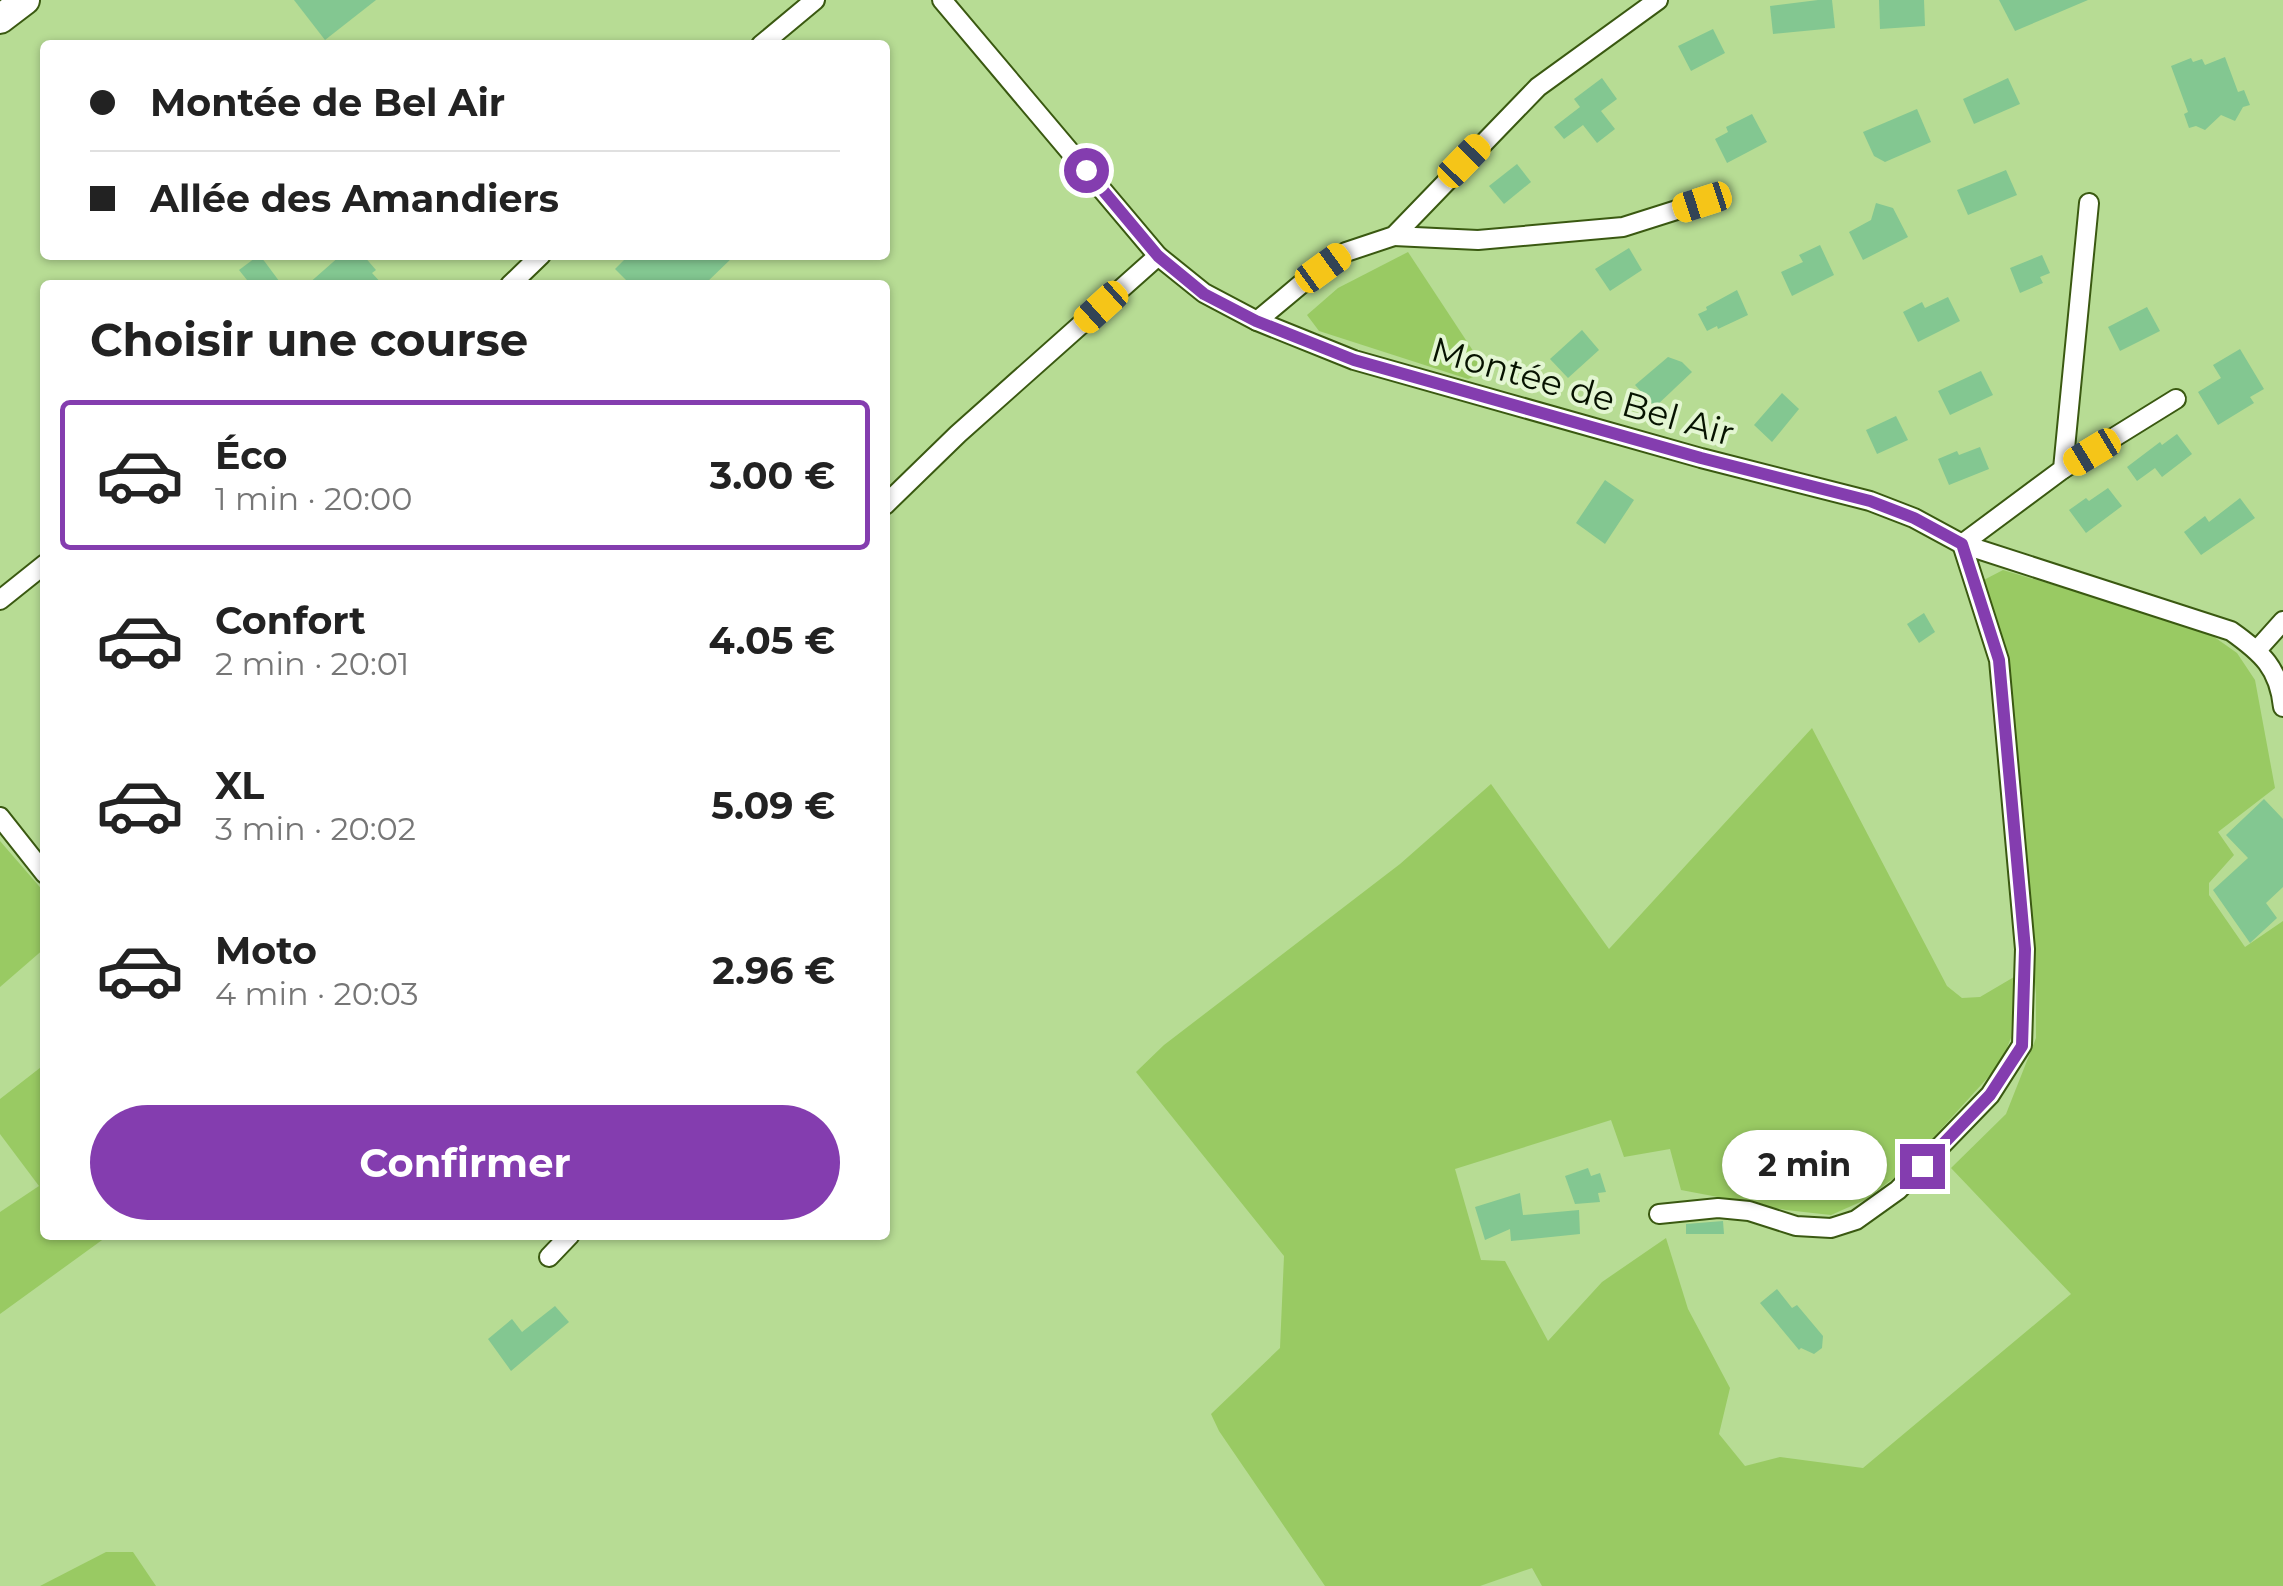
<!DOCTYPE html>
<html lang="fr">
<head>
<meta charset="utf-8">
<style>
  :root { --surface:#fff; --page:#f6f6f6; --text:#222; --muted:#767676; --line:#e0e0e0; --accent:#843daf }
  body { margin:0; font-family:Montserrat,sans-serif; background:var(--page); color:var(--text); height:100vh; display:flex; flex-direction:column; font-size:38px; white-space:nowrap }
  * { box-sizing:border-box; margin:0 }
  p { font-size:32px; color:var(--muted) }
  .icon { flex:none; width:55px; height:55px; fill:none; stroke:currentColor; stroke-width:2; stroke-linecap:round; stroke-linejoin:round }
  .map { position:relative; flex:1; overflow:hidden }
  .sheet { position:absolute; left:40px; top:280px; width:850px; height:960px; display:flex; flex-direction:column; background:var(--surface); border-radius:10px; box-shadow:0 2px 8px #0004 }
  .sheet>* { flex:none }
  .hud { position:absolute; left:40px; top:40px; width:850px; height:220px; border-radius:10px; box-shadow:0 2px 8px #0004; display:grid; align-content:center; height:220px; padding:0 50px; background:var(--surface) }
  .end { position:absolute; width:45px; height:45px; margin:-22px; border:12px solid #843daf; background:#fff; box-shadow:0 0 0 5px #fff }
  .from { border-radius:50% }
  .bubble { position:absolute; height:70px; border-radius:35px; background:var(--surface); box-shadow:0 2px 8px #0004; font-size:32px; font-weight:700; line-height:70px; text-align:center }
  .car { position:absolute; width:30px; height:60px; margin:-30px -15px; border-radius:12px; box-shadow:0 0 8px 2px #0007; background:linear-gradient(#f5c518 24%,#345 0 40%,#f5c518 0 76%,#345 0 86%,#f5c518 0) }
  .hud b { display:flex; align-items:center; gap:35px; height:95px; font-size:38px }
  .hud b+b { border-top:2px solid var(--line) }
  .hud i { width:25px; height:25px; background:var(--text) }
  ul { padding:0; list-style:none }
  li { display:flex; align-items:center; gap:30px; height:150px; margin:0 20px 15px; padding:0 30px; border:5px solid transparent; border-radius:10px }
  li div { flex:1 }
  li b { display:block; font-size:38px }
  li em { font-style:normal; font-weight:700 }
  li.selected { border-color:var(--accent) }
  li>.icon { width:90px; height:90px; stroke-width:1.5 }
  h2 { padding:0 50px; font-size:45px; line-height:120px }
  .primary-button { display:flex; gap:20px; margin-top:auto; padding:20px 50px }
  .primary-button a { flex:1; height:115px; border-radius:60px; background:var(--accent); color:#fff; font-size:40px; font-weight:700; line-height:115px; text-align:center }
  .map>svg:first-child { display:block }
  .green { fill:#99ca63 }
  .building { fill:#83c791 }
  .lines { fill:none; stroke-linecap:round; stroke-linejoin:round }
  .minor-casing { stroke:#3a5911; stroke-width:22 }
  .primary-casing { stroke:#3a5911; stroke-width:32 }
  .minor { stroke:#fff; stroke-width:18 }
  .primary { stroke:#fff; stroke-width:28 }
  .route { stroke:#843daf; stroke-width:12 }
  .labels { text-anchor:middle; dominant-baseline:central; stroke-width:8; stroke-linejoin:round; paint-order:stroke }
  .street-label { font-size:35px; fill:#061200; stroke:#e3f6d2 }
</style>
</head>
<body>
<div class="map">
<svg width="2283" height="1586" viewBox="0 0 2283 1586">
  <rect width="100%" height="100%" fill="#b7dc94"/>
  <g class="green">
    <polygon points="1408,252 1487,372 1468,379 1319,331 1307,315 1338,288"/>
    <polygon points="2003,570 2203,629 2237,653 2255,680 2275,788 2218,832 2234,855 2209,883 2209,895 2245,947 2283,921 2283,1586 1542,1586 1532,1568 1480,1586 1325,1586 1219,1431 1211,1414 1280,1348 1284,1256 1136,1072 1164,1045 1400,864 1491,784 1609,949 1812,728 1947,986 1962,998 1980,997 2014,977 2011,1038 2001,1063 1903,1171 1865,1200 1831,1215 1786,1210 1681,1190 1670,1149 1624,1157 1611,1120 1455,1169 1481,1260 1505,1261 1548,1341 1602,1282 1666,1238 1688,1309 1730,1388 1719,1434 1745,1466 1780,1457 1863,1468 2071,1294 1951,1168 2006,1114 2036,1038 2036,994 2006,653 1978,583"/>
    <polygon points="0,841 45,893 45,948 0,987"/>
    <polygon points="45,1064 45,1235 109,1235 0,1314 0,1212 39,1186 0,1134 0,1099"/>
    <polygon points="106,1552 133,1552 156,1586 40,1586"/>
  </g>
  <g class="building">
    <polygon points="294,0 376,0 325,40"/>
    <polygon points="1818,0 1832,0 1835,28 1773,34 1770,6"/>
    <polygon points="1879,0 1924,0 1925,26 1880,29"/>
    <polygon points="1999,0 2088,0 2015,31"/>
    <polygon points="1713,29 1725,53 1691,71 1678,46"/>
    <polygon points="2225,57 2238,92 2244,90 2250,105 2243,107 2235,121 2221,115 2205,130 2196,126 2189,128 2184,114 2188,112 2171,66 2191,58 2193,62 2202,59 2205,65"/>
    <polygon points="1602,78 1617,99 1601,111 1615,129 1597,143 1583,125 1564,139 1554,127 1580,107 1574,99"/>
    <polygon points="2008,78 2020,104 1974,124 1963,99"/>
    <polygon points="1917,109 1931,142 1885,162 1874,156 1863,132"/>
    <polygon points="1752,114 1767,142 1727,163 1715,139 1728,132 1726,127"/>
    <polygon points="1517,164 1531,182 1504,204 1489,186"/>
    <polygon points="2006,170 2017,195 1968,215 1957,190"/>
    <polygon points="1876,203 1893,208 1908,237 1863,260 1849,232 1871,220"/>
    <polygon points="1820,245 1834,275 1792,296 1781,272 1803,262 1799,255"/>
    <polygon points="1629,248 1642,270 1610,291 1595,269"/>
    <polygon points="259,255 265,262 282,285 251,285 239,270"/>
    <polygon points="341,255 363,255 376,270 372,273 383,285 307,285"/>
    <polygon points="629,255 735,255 704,285 631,285 615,269"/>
    <polygon points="2042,255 2050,273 2040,277 2043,283 2020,293 2010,268"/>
    <polygon points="1737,290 1748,315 1718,329 1717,326 1707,331 1698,314 1707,310 1706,307"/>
    <polygon points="1948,297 1960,321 1918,342 1903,312 1922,302 1925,308"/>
    <polygon points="2147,307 2160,331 2120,351 2108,327"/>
    <polygon points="1582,330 1599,350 1568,378 1550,359"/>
    <polygon points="2240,349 2264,389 2250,397 2254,403 2218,425 2198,392 2221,378 2213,365"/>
    <polygon points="1668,357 1682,362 1692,372 1655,407 1635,385"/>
    <polygon points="1981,371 1993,395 1950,415 1938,391"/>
    <polygon points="1782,393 1799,409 1772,442 1754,425"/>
    <polygon points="1896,416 1908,440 1877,454 1866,430"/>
    <polygon points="2177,434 2192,454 2162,477 2155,468 2137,481 2127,467 2160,442 2162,445"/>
    <polygon points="1980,447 1989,469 1949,485 1938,459 1957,451 1959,455"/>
    <polygon points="1605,480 1634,500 1605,544 1576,523"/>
    <polygon points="2108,488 2122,506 2086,533 2069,510 2086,498 2089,501"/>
    <polygon points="2240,498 2255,518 2201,555 2184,532 2205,516 2209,522"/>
    <polygon points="1924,613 1935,632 1919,643 1907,624"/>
    <polygon points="2264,799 2283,819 2283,887 2266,903 2277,918 2250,943 2213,890 2248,858 2226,835"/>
    <polygon points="1588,1168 1591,1176 1600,1173 1606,1192 1598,1193 1600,1202 1575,1204 1565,1176"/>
    <polygon points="1520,1193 1523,1215 1579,1210 1580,1234 1511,1241 1510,1229 1485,1240 1475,1207"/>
    <polygon points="1723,1221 1724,1234 1686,1234 1686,1224"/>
    <polygon points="1777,1289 1792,1308 1797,1305 1823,1336 1822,1348 1814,1354 1801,1348 1799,1350 1760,1303"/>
    <polygon points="555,1306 569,1322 511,1371 488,1339 512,1319 522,1332"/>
  </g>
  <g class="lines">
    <g class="minor-casing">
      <g id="minor">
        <path d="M942,0l216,256 46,37 53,28 97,39 347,98 169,43 44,17 48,26 269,87c31,22 48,37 52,76"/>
        <polyline points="761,45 815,0"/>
        <polyline points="1394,236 1478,240 1623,227 1702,202"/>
        <polyline points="510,285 541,255"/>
        <polyline points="1257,321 1300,285 1346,252 1394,236 1538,87 1658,0"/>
        <polyline points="2063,469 2176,399"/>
        <polyline points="885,505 958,434 1158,256"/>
        <polyline points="0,600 45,564"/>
        <polyline points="2257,650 2283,621"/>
        <polyline points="0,817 45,874"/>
        <polyline points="1659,1214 1718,1208 1749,1211 1796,1226 1831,1228 1856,1220 1898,1190 1990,1095 2022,1045 2025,949 1999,660 1962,544 2063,469 2089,203"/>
        <polyline points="549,1257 570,1235"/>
      </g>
    </g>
    <g class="primary-casing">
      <polyline id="primary" points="0,19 25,0"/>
    </g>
    <use href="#minor" class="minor"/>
    <use href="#primary" class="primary"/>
  </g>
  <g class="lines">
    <polyline class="route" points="1086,170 1158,256 1204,294 1256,321 1354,360 1701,458 1870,501 1914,518 1962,544 1999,660 2025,949 2022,1046 1990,1095 1922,1166"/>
  </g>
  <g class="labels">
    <g class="street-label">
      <text transform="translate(1583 391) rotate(16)">Montée de Bel Air</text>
    </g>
  </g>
</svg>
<i class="end from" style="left:1086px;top:170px"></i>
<i class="end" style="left:1922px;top:1166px"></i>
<div class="bubble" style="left:1722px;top:1130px;width:165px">2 min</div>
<i class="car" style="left:1464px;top:161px;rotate:44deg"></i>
<i class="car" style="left:1702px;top:202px;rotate:252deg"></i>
<i class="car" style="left:1323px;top:268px;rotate:54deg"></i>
<i class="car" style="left:1101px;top:307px;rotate:228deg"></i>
<i class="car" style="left:2092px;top:452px;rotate:239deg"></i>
<div class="hud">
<b><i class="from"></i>Montée de Bel Air</b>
<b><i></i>Allée des Amandiers</b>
</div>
<section class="sheet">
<h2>Choisir une course</h2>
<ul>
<li class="selected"><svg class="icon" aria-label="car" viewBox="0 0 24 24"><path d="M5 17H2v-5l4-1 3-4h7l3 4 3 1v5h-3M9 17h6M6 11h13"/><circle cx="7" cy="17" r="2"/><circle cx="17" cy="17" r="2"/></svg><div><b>Éco</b><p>1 min · 20:00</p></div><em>3.00 €</em></li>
<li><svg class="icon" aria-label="car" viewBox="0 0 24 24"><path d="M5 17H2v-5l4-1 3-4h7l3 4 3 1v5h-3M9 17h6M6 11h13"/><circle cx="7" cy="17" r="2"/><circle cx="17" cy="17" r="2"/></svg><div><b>Confort</b><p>2 min · 20:01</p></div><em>4.05 €</em></li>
<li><svg class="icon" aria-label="car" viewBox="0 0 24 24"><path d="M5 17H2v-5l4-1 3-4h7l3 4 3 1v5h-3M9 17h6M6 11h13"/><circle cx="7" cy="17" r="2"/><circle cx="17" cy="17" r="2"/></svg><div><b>XL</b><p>3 min · 20:02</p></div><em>5.09 €</em></li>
<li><svg class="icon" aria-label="car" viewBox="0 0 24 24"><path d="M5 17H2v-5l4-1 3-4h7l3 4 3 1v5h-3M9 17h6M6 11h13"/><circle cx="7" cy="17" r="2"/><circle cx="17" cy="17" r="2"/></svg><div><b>Moto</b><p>4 min · 20:03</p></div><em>2.96 €</em></li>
</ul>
<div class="primary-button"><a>Confirmer</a></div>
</section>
</div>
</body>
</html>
